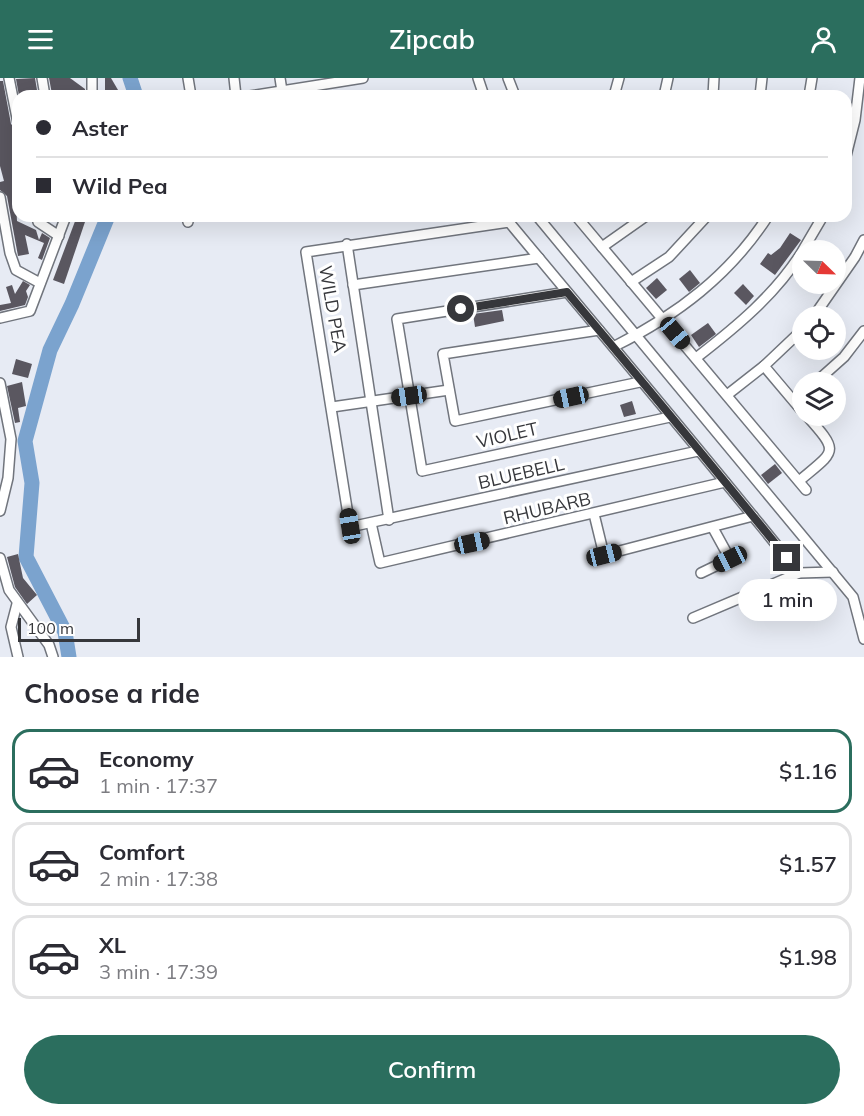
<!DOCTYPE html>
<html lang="en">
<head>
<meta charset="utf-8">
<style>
  :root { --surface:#fff; --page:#f2f2f3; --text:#2b2b33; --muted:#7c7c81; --line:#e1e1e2; --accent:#2b6e5e }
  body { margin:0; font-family:Mulish,sans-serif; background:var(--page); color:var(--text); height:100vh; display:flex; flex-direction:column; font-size:22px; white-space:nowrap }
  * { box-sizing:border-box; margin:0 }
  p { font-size:20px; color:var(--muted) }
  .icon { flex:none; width:33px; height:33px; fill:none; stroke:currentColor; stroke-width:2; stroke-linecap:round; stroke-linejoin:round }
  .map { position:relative; height:579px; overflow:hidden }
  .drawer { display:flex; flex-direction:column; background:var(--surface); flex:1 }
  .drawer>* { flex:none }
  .banner { position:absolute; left:12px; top:12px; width:840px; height:132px; border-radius:18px; box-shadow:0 6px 24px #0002; display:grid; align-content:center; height:132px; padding:0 24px; background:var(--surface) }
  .needle { width:39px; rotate:113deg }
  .fabs { position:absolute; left:792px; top:162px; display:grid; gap:12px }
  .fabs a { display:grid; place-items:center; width:54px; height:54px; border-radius:50%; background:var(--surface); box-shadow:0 6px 24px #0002; font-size:30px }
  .scale { position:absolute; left:18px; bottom:15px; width:122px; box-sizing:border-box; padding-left:6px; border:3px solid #36373b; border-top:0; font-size:16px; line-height:21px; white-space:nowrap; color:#36373b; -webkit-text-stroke:4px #fff; paint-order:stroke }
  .end { position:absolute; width:27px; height:27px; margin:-14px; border:8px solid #36373b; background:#fff; box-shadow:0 0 0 3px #fff }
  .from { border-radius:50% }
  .bubble { position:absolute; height:42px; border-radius:21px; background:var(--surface); box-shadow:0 6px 24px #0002; font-size:20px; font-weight:600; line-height:42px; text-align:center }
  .car { position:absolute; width:18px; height:36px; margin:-18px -9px; border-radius:8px; box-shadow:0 0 4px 2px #0007; background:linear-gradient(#222 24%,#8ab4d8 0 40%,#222 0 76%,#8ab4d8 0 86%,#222 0) }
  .banner b { display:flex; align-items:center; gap:21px; height:57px; font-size:22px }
  .banner b+b { border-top:2px solid var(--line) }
  .banner i { width:15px; height:15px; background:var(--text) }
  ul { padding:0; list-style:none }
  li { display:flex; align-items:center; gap:18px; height:84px; margin:0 12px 9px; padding:0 12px; border:3px solid var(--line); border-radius:18px }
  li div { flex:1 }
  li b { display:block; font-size:22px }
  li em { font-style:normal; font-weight:600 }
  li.active { border-color:var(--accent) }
  li>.icon { width:54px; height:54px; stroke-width:1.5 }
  h2 { padding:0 24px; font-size:27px; line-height:72px }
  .cta { display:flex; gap:12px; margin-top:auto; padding:12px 24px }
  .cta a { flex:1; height:69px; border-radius:36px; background:var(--accent); color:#fff; font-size:24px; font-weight:600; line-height:69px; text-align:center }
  header { display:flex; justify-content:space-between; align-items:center; height:78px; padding:0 24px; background:var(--accent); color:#fff; font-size:27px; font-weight:600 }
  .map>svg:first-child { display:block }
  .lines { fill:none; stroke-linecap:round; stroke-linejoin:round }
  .river { stroke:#7ba3ce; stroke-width:15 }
  .building { fill:#5a5760 }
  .street-casing { stroke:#71757d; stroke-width:12 }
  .street { stroke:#fff; stroke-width:9 }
  .route { stroke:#36373b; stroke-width:8 }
  .labels { text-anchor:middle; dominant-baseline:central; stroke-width:6; stroke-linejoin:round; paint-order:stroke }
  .street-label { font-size:18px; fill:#36373b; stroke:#fff }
</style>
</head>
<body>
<header><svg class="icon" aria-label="menu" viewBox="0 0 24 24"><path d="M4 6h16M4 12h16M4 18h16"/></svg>Zipcab<svg class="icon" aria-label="person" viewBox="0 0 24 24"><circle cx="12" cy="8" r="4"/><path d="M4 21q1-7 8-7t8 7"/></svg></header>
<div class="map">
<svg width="864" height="579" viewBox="0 0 864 579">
  <rect width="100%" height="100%" fill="#e7ebf4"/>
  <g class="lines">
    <g class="river">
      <polyline points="130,0 136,18"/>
      <polyline points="69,579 65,554 26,479 32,405 25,363 50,272 72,226 108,138"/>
    </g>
  </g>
  <g class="building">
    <polygon points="35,0 38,18 19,18 16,1"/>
    <polygon points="49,0 70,0 85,11 85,18 52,16"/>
    <polygon points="105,0 111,0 118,12 116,18 105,18"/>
    <polygon points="0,3 3,3 11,46 17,52 18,59 18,104 15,105 17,143 36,152 39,162 42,155 50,160 42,182 38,180 44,165 25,157 29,176 18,178 7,118 0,112 0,104 4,103 0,88"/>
    <polygon points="77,138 87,138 64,206 53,202"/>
    <polygon points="790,155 801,162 775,197 760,186 768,175 771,177 780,170"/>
    <polygon points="690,192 700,205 689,214 679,201"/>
    <polygon points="657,200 667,212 656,221 646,210"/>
    <polygon points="23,203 30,207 26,213 28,219 25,227 0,233 0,227 11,225 6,209 12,207 15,216"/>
    <polygon points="743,206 754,218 746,227 734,215"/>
    <polygon points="502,232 504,243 475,249 473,236"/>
    <polygon points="708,245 716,256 699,269 691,257"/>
    <polygon points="16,281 32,286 28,300 12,296"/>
    <polygon points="22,304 26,328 18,330 20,344 15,345 7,308"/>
    <polygon points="632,323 636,336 624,339 620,327"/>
    <polygon points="775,386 782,395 768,406 761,397"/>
    <polygon points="18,476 23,500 37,517 27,526 15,509 7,479"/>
  </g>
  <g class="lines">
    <g class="street-casing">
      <g id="street">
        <polyline points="9,0 18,45"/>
        <polyline points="42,0 45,18"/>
        <polyline points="188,0 191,18"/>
        <polyline points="234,0 236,18"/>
        <polyline points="280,0 282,13"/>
        <polyline points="478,0 484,18"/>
        <polyline points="508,0 515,18"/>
        <polyline points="92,18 92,0"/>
        <polyline points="250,18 363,0"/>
        <polyline points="614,18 619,0"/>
        <polyline points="664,18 668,0"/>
        <polyline points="713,18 714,0"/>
        <polyline points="760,18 762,0"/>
        <polyline points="809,18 812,0"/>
        <polyline points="846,78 855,42 860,0"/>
        <polyline points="0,119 10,175 16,192 40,205"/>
        <polyline points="37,138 38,144 59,158"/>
        <polyline points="187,138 188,144"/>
        <polyline points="537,138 853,519 864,561"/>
        <polyline points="576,138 806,412"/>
        <polyline points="347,166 389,442"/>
        <polyline points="602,169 646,138"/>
        <polyline points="803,172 823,138"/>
        <polyline points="631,204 669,179 707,138"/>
        <polyline points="353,207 539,180"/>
        <polyline points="567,214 397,241 422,393 670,339"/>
        <polyline points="814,238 855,179 864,162"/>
        <polyline points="0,240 30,233 66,138"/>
        <polyline points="599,252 443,276 455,343 640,304"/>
        <path d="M615,268c62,-31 115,-71 153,-130"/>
        <path d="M696,280c40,-31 79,-63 106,-106"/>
        <polyline points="764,288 802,333"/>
        <polyline points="816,304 844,279 864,253"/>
        <polyline points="0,305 11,361 8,400 0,433"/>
        <polyline points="727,317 764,288 802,252"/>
        <polyline points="332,329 449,312"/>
        <path d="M698,373l-348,76 -44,-275 203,-30c97,117 195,232 290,351"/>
        <path d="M799,403c37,-31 41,-28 8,-65"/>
        <polyline points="594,436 604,477 753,438"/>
        <polyline points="371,445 380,485 725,404"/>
        <polyline points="0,480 9,512 49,567 53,579"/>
        <polyline points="701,495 730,481 713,450"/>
        <polyline points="17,526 11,549 18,579"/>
        <polyline points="693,540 799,495 833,494"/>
      </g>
    </g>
    <use href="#street" class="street"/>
  </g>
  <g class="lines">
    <path class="route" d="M461,231l106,-17c74,88 148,177 220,266"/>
  </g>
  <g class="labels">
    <g class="street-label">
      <text transform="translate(333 231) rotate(80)">WILD PEA</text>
      <text transform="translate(507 357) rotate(-13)">VIOLET</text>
      <text transform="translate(521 395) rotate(-13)">BLUEBELL</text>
      <text transform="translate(547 430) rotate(-13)">RHUBARB</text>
    </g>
  </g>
</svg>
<div class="fabs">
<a><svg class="needle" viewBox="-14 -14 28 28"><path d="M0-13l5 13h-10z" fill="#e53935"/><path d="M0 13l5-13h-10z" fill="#7c7c81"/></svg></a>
<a><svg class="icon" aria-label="locate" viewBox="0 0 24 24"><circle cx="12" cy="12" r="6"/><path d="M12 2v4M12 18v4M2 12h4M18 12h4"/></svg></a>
<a><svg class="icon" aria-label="layers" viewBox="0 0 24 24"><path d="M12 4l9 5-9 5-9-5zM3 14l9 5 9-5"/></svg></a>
</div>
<div class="scale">100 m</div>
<i class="end from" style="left:461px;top:231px"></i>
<i class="end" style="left:787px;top:480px"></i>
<div class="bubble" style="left:738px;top:501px;width:99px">1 min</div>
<i class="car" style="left:675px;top:255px;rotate:140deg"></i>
<i class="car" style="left:409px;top:318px;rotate:262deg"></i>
<i class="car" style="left:571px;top:319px;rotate:258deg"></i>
<i class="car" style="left:350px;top:448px;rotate:351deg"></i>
<i class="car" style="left:472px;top:465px;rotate:78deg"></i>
<i class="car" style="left:604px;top:477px;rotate:76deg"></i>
<i class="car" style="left:730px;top:481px;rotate:244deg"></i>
<div class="banner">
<b><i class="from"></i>Aster</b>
<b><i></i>Wild Pea</b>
</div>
</div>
<section class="drawer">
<h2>Choose a ride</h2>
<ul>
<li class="active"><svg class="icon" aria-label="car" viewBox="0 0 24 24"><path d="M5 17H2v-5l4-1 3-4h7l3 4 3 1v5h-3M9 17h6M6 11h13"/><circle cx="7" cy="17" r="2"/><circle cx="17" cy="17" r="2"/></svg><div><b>Economy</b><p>1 min · 17:37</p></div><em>$1.16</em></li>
<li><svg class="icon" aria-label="car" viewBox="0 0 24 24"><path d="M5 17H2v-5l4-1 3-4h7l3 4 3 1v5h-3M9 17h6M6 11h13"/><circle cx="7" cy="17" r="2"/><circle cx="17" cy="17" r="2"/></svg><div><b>Comfort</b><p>2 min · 17:38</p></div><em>$1.57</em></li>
<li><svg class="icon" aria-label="car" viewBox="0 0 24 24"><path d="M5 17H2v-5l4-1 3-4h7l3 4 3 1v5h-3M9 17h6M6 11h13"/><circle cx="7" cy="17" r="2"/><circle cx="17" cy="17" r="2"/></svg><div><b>XL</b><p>3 min · 17:39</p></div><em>$1.98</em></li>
</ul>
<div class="cta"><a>Confirm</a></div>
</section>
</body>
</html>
